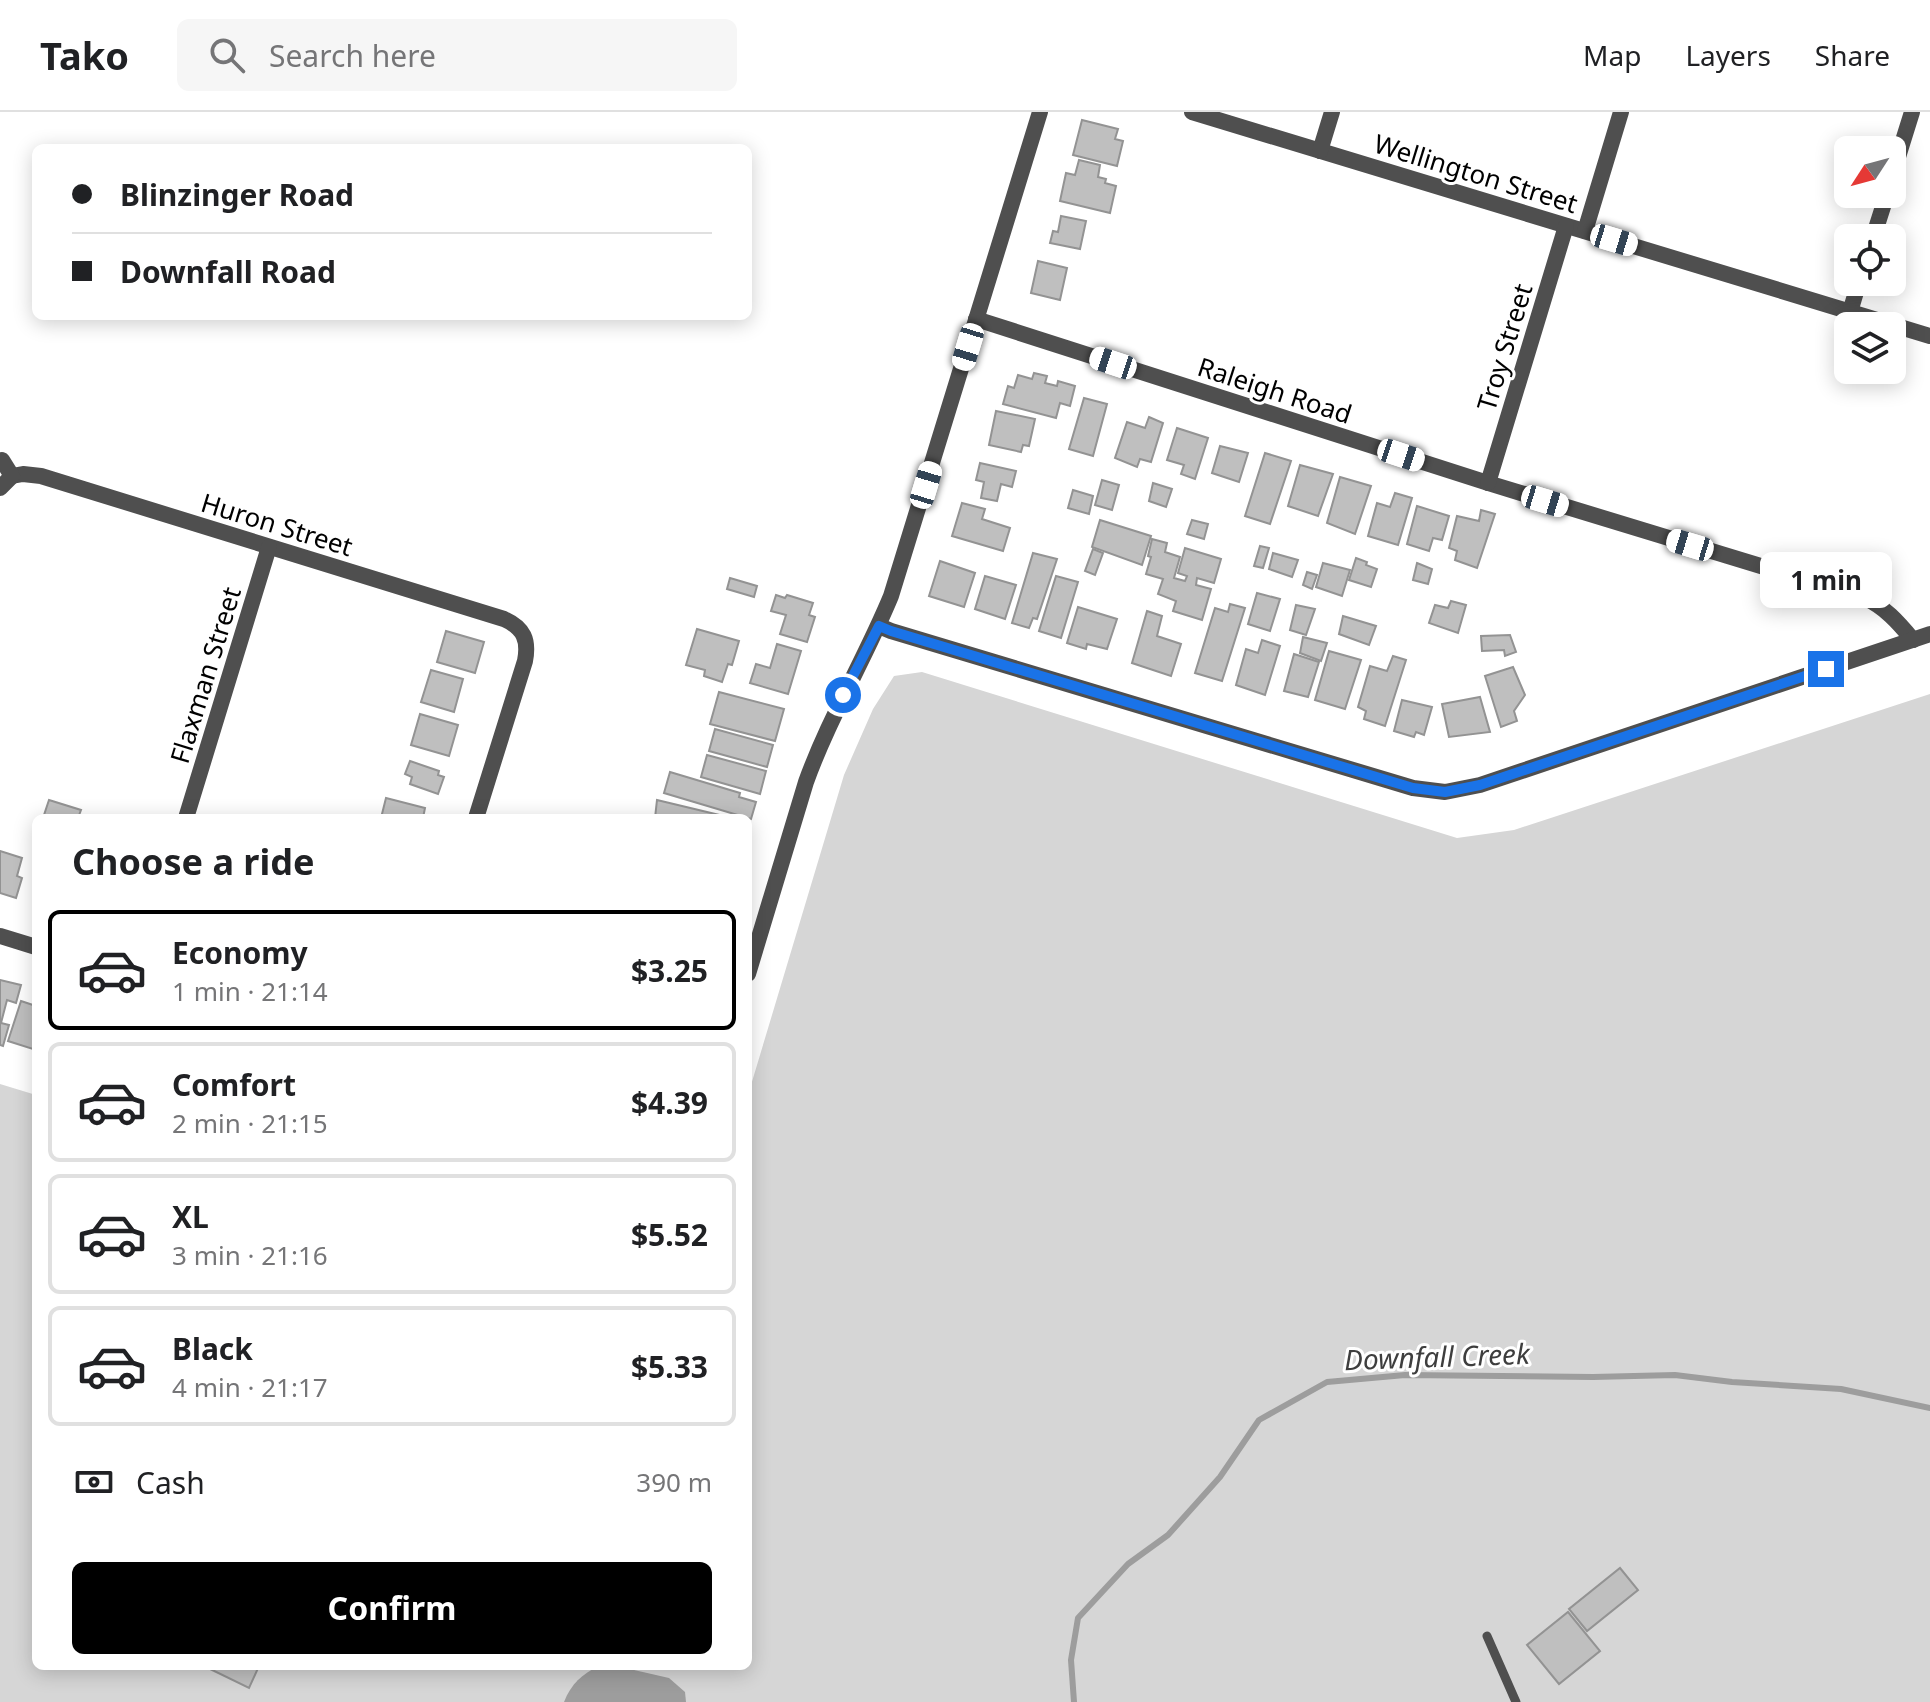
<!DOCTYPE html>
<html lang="en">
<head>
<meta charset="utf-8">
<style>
  :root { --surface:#fff; --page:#f6f6f6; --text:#202124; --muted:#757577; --line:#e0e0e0; --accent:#000 }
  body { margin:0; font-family:"Noto Sans",sans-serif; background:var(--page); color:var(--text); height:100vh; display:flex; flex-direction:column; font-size:30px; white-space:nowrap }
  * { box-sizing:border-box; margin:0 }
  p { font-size:26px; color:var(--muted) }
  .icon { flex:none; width:44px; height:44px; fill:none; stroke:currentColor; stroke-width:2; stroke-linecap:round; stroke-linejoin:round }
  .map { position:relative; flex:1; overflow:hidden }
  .side { position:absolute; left:32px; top:702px; width:720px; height:856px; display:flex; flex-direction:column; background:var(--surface); border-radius:12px; box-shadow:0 4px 20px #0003 }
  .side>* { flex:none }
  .top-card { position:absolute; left:32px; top:32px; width:720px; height:176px; border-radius:12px; box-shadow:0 4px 20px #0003; display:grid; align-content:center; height:176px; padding:0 40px; background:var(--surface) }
  .needle { width:52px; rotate:234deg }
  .controls { position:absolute; left:1834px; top:24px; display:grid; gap:16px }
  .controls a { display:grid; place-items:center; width:72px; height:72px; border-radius:12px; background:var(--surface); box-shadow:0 4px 20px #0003; font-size:40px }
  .end { position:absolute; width:36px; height:36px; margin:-18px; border:10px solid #1a73e8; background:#fff; box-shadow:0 0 0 4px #fff }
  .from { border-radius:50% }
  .bubble { position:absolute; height:56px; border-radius:12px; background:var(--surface); box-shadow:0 4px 20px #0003; font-size:26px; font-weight:700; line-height:56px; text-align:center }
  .car { position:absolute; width:24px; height:48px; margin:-24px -12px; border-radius:10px; box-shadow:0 0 6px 2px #0007; background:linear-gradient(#fff 24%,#345 0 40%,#fff 0 76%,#345 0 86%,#fff 0) }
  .top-card b { display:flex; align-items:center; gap:28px; height:76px; font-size:30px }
  .top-card b+b { border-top:2px solid var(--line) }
  .top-card i { width:20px; height:20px; background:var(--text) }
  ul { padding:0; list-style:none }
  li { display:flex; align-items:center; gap:24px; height:120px; margin:0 16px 12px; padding:0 24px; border:4px solid var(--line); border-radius:12px }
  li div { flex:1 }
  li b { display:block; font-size:30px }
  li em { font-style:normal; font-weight:700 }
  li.selected { border-color:var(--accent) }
  li>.icon { width:72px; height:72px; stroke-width:1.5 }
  h2 { padding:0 40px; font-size:36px; line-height:96px }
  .pay { display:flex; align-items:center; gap:20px; height:88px; padding:0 40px; font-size:30px }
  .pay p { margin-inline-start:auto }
  .cta { display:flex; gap:16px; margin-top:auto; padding:16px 40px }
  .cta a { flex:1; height:92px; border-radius:12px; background:var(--accent); color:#fff; font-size:32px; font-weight:700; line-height:92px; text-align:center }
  header { display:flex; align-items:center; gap:48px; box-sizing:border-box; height:112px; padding:0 40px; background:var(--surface); border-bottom:2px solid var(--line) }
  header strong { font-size:38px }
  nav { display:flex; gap:44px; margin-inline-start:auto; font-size:28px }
  .search { width:560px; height:72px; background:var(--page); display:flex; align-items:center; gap:20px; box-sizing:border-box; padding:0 28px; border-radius:12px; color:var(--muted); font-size:30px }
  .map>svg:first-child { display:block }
  .green { fill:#d6d6d6 }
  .water { fill:#9d9d9d }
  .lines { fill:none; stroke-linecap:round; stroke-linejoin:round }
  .stream { stroke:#9d9d9d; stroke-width:6 }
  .building { fill:#bfbfbf; stroke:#939393; stroke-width:2 }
  .service { stroke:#4f4f4f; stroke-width:9 }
  .minor { stroke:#4f4f4f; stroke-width:16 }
  .tertiary { stroke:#4f4f4f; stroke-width:16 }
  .route { stroke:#1a73e8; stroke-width:10 }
  .labels { text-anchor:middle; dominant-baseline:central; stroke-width:6; stroke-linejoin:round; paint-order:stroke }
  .street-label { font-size:26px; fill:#000; stroke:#fff }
  .water-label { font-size:28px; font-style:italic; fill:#3e3e3e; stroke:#fff }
</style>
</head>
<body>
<header>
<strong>Tako</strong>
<div class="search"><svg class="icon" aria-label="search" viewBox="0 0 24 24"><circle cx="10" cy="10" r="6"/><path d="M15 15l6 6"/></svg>Search here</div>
<nav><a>Map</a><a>Layers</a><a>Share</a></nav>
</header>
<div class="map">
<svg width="1930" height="1590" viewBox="0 0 1930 1590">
  <rect width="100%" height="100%" fill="#fff"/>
  <polygon class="green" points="922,560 1457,726 1514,718 1930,582 1930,1590 0,1590 0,972 36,983 36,1554 748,1554 748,983 844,663 873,597 894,564"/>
  <path class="water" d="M599,1554l22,1 48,11 16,14 1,10h-122c7,-18 18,-28 35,-36z"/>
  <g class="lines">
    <polyline class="stream" points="1074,1590 1071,1548 1078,1506 1128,1452 1168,1423 1220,1365 1259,1308 1327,1270 1405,1263 1593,1265 1675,1263 1732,1270 1841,1277 1930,1296"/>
  </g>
  <g class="building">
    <polygon points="1082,8 1118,17 1115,27 1123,29 1117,54 1073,43"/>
    <polygon points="1079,48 1100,53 1098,65 1106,67 1105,71 1116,74 1110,101 1060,89 1066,61 1075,63"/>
    <polygon points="1061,104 1086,109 1080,137 1050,131 1053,119 1058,120"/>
    <polygon points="1038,149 1067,156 1060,188 1031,181"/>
    <polygon points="1034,261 1047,264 1045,271 1057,274 1058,269 1075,274 1070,294 1060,291 1056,306 1003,292 1008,274 1014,276 1018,263 1032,267"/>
    <polygon points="1084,286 1107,292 1093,344 1069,337"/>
    <polygon points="996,299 1035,307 1029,334 1023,333 1021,340 989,333"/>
    <polygon points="1149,305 1163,311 1151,350 1140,347 1137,355 1115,346 1127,310 1145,316"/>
    <polygon points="1177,316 1208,326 1195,367 1181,362 1184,353 1167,348"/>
    <polygon points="1220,334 1248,341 1239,370 1212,361"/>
    <polygon points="1265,341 1291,349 1270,412 1245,404"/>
    <polygon points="980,351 1016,359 1012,375 1001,372 997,389 981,386 984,370 976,368"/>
    <polygon points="1300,353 1333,362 1318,404 1288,394"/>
    <polygon points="1340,365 1371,374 1355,422 1327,411"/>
    <polygon points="1102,368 1119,373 1112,398 1095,393"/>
    <polygon points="1153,371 1172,377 1166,395 1149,389"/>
    <polygon points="1073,378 1093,384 1089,402 1068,396"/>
    <polygon points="1395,381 1412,386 1398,433 1368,424 1377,391 1390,395"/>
    <polygon points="962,391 985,397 982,407 1010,416 1003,439 952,424"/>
    <polygon points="1417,394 1449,404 1442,428 1433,426 1429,439 1407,432"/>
    <polygon points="1481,398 1495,402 1477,456 1455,448 1457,439 1449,436 1457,404 1479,409"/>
    <polygon points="1100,408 1151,424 1142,453 1092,435"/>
    <polygon points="1192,408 1208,412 1204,427 1187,422"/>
    <polygon points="1152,427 1167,431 1165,440 1180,445 1174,466 1185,469 1187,464 1178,461 1185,436 1221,447 1214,471 1197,466 1196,473 1211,477 1202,508 1173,499 1176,489 1158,482 1163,467 1146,462 1151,445 1148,444"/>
    <polygon points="1260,434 1269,436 1263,456 1254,454"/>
    <polygon points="1093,437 1103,441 1095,463 1085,459"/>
    <polygon points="1033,441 1057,447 1037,507 1033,506 1029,516 1012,511"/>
    <polygon points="1273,441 1298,448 1292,465 1269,457"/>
    <polygon points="1356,446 1367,450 1366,453 1377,457 1371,475 1349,468"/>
    <polygon points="940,449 975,461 964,495 929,484"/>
    <polygon points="1323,451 1350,458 1342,484 1316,475"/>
    <polygon points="1417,451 1432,457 1428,472 1413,468"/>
    <polygon points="1307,460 1317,463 1312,477 1303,473"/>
    <polygon points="985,464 1016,473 1005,507 975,497"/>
    <polygon points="1056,464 1078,470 1061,526 1039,519"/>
    <polygon points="730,466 757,474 754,485 727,477"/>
    <polygon points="1257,481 1280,487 1270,519 1248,512"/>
    <polygon points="776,483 785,486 787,483 813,491 809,503 815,505 807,530 780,522 786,503 771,499"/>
    <polygon points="1451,489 1466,493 1458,521 1429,511 1435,493 1448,496"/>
    <polygon points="1230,492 1245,496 1222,569 1195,561 1215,496 1228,500"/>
    <polygon points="1296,493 1315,497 1306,523 1290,518"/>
    <polygon points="1078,495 1117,507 1107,537 1087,532 1086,537 1067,531"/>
    <polygon points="1147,499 1162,504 1157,524 1181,532 1171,564 1132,551"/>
    <polygon points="1343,504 1376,514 1369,533 1339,522"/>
    <polygon points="697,517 739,529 732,553 728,552 722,570 704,564 705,558 686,553"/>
    <polygon points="446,519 484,530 475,561 437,550"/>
    <polygon points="1510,523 1516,540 1505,544 1504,538 1482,539 1481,524"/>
    <polygon points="1303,525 1327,531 1321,549 1300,541"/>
    <polygon points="1262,528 1280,534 1265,583 1236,573 1246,537 1258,541"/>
    <polygon points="777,532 801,539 788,582 750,571 756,552 770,556"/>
    <polygon points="1329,539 1361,548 1345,597 1315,588"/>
    <polygon points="1294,542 1319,550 1308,585 1284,579"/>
    <polygon points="1393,544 1406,548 1385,614 1364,607 1366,599 1358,595 1370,554 1387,559"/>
    <polygon points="1513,555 1525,583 1514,599 1517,609 1501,615 1485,564"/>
    <polygon points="431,558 463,567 454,600 421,590"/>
    <polygon points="719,580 784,597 775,629 710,612"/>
    <polygon points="1480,585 1490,620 1449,625 1442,592"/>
    <polygon points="1402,588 1432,595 1424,623 1416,620 1414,625 1394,619"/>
    <polygon points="420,602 458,613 449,644 411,633"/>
    <polygon points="715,617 773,633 767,655 709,639"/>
    <polygon points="707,643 766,659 760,682 701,665"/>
    <polygon points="410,649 439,659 438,663 444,665 438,682 410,672 412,665 405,662"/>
    <polygon points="670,660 740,681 739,685 756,690 751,707 664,681"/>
    <polygon points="386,686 425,696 423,706 381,706"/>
    <polygon points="49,688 81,698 78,706 43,706"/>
    <polygon points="657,688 732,706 655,706"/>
    <polygon points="0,739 22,746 17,764 22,766 16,786 0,781"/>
    <polygon points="0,868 21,873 16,891 7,888 1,911 9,913 3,934 0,933"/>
    <polygon points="21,889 36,894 36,938 8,929"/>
    <polygon points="1620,1456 1638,1478 1587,1519 1569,1497"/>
    <polygon points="1568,1500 1600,1539 1559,1572 1527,1533"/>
    <polygon points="204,1554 259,1554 249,1576"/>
  </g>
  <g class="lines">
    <polyline class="service" points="1487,1524 1516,1590"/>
    <g class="minor">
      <polyline points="1192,0 1930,224"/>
      <polyline points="1320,39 1332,0"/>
      <polyline points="1892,64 1912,0"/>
      <polyline points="1585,119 1621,0"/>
      <polyline points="1873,126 1887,82"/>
      <polyline points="1850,200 1859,170"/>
      <path d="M976,207l512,164 375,114c22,10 35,25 50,43"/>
      <path d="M12,364l11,-2 18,2 463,143c20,9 25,21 21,42l-49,157"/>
      <polyline points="1488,371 1566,114"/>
      <polyline points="0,376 12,364 2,348"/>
      <polyline points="879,514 891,519 1413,676 1445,680 1480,673 1930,522"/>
      <polyline points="186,706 269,435"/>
    </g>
    <g class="tertiary">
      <polyline points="0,824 36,835"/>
      <path d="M748,862l58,-192c23,-64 59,-123 85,-186l149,-484"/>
    </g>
  </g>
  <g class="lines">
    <polyline class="route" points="843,583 879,514 891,519 1413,676 1445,680 1480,673 1826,557"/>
  </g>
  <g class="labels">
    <g class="street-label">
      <text transform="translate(1476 61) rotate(17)">Wellington Street</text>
      <text transform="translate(1504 235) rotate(-73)">Troy Street</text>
      <text transform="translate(1275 278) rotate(18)">Raleigh Road</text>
      <text transform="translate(277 412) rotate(17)">Huron Street</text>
      <text transform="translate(205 563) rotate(-73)">Flaxman Street</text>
    </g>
    <g class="water-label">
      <text transform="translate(1437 1244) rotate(-2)">Downfall Creek</text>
    </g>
  </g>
</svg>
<div class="controls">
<a><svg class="needle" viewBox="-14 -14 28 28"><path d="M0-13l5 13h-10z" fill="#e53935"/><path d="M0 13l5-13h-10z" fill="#757577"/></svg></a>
<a><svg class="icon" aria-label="locate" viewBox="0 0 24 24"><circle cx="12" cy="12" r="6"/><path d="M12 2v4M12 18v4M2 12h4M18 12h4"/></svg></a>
<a><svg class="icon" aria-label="layers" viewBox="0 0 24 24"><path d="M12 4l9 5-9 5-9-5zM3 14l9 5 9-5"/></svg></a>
</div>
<i class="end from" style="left:843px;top:583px"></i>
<i class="end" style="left:1826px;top:557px"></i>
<div class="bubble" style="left:1760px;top:440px;width:132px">1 min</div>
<i class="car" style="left:1614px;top:128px;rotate:107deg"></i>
<i class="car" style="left:968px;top:235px;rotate:197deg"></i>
<i class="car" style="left:1113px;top:251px;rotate:288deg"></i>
<i class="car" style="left:1401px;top:343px;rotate:108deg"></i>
<i class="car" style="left:926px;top:373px;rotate:17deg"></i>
<i class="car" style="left:1545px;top:389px;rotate:107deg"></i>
<i class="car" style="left:1690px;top:433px;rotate:287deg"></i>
<div class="top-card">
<b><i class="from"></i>Blinzinger Road</b>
<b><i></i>Downfall Road</b>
</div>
<section class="side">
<h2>Choose a ride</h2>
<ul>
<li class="selected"><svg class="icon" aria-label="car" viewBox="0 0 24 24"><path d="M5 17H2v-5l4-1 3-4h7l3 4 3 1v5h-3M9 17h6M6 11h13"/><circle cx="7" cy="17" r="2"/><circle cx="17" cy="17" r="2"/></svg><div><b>Economy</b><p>1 min · 21:14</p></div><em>$3.25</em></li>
<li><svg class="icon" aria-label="car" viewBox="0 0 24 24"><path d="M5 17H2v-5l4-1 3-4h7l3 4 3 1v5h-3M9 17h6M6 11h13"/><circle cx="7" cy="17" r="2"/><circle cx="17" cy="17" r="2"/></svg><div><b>Comfort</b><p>2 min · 21:15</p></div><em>$4.39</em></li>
<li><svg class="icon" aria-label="car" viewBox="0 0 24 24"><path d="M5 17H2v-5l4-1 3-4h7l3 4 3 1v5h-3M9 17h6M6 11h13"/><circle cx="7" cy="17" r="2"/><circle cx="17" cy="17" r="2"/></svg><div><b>XL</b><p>3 min · 21:16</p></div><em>$5.52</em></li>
<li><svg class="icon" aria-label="car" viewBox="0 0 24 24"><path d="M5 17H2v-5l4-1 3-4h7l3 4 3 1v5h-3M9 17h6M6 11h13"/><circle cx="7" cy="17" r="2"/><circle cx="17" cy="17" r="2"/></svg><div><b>Black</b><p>4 min · 21:17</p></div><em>$5.33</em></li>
</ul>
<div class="pay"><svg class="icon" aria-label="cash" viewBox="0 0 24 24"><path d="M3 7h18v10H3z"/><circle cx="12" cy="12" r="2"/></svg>Cash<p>390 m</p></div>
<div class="cta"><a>Confirm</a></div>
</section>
</div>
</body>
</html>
